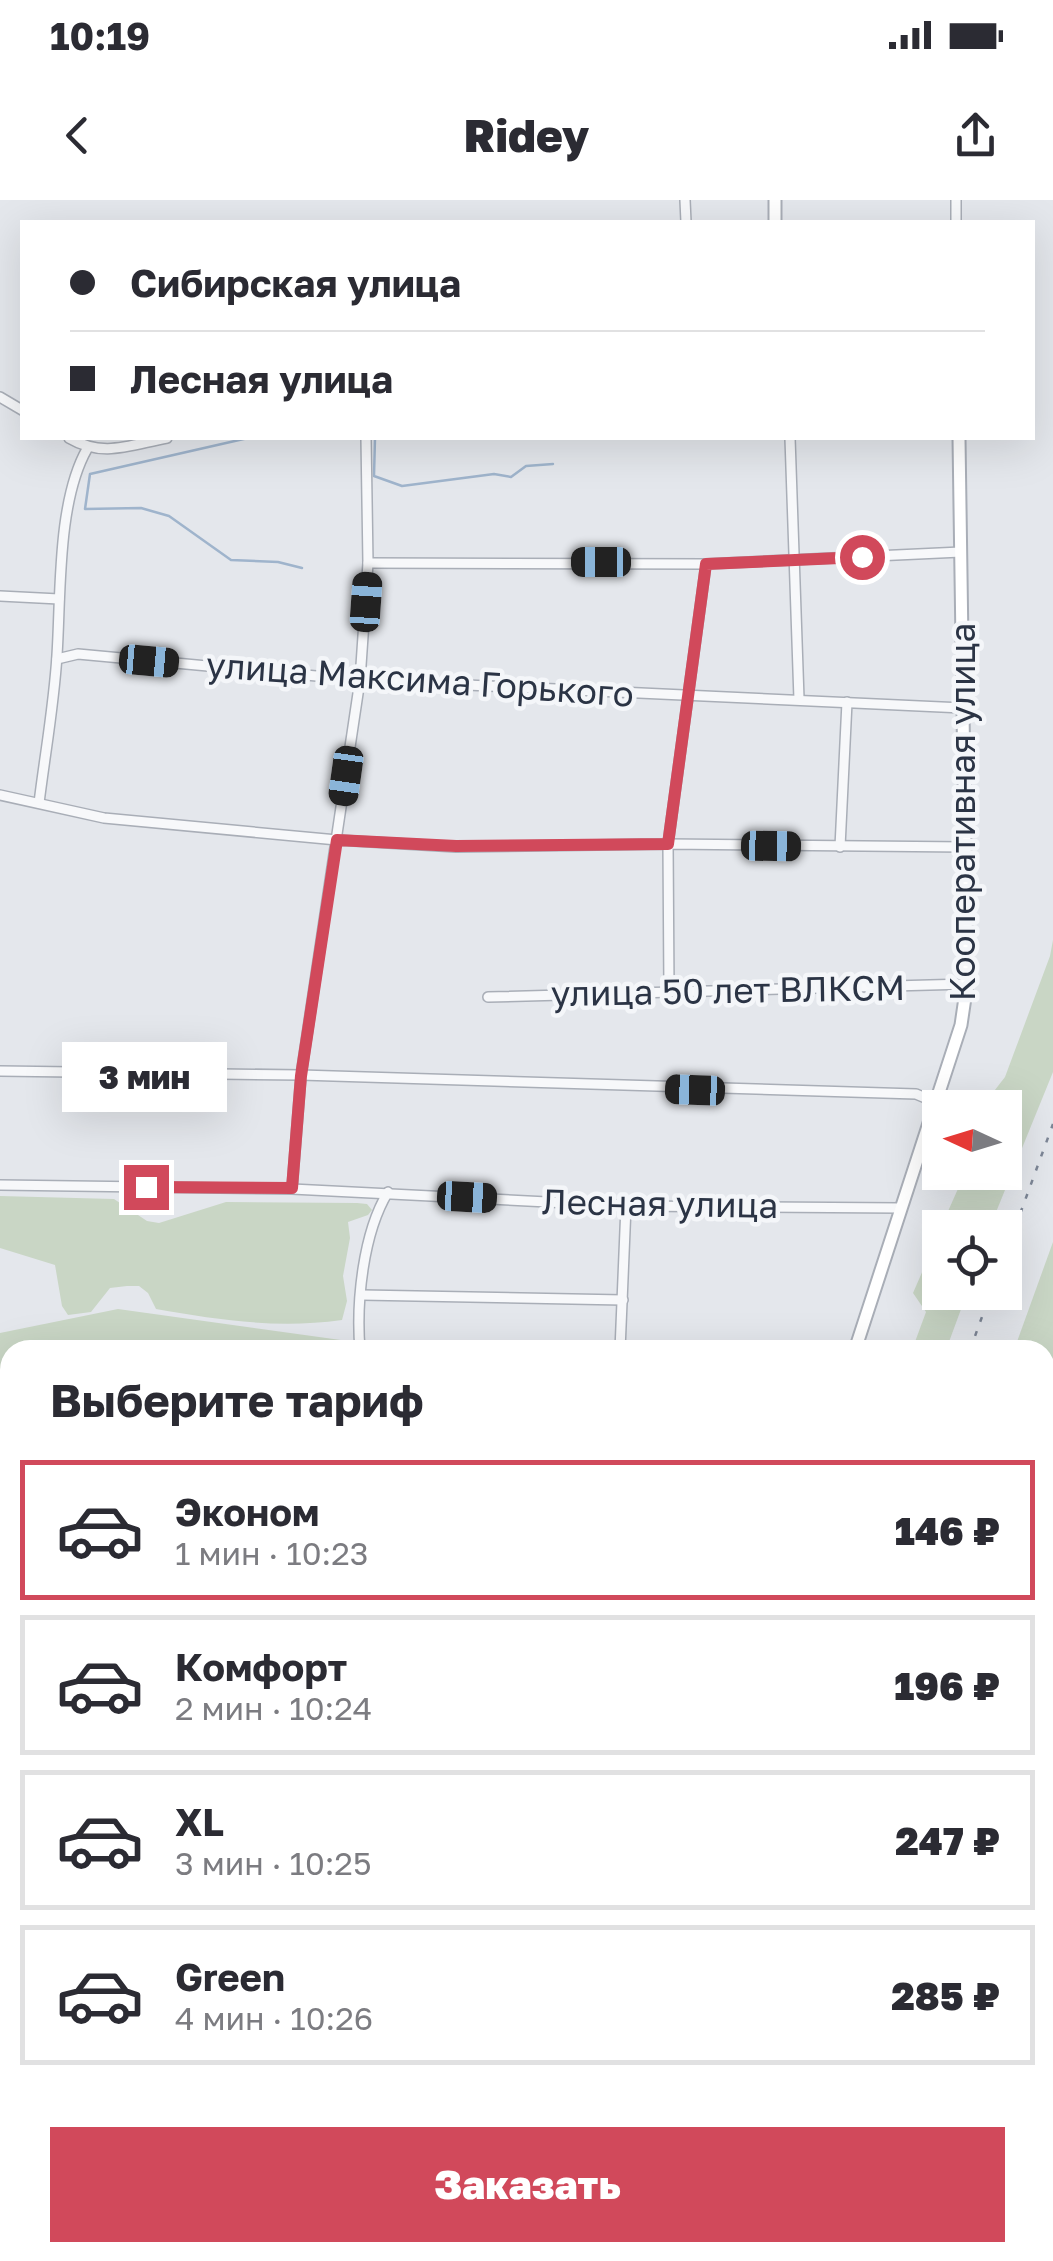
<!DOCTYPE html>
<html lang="ru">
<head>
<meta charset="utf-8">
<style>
  :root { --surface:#fff; --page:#f2f2f3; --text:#2b2b33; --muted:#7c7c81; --line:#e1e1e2; --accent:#d1495b }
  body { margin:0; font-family:"Golos Text",sans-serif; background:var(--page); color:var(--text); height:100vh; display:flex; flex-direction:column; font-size:38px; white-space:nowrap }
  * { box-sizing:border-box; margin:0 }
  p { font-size:32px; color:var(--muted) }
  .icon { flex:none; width:55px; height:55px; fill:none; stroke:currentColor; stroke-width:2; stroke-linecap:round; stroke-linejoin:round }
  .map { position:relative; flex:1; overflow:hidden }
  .sheet { position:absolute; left:0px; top:1140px; width:1055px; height:922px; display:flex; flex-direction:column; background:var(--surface); border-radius:30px 30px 0 0; box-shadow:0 10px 40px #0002 }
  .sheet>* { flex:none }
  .guide { position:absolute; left:20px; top:20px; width:1015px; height:220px; border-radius:0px; box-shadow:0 10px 40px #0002; display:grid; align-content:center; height:220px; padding:0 50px; background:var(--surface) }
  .needle { width:65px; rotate:274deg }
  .tools { position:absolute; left:922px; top:890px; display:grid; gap:20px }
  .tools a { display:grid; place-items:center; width:100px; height:100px; border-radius:0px; background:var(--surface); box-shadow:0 10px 40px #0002; font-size:50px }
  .end { position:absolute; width:45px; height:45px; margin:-22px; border:12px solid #d1495b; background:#fff; box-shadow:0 0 0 5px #fff }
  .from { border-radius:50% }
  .bubble { position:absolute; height:70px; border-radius:0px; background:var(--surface); box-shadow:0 10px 40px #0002; font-size:32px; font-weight:800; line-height:70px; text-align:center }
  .car { position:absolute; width:30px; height:60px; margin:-30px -15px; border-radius:12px; box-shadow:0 0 8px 2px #0007; background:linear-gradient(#222 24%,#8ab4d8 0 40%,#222 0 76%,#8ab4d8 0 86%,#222 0) }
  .guide b { display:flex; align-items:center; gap:35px; height:95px; font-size:38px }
  .guide b+b { border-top:2px solid var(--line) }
  .guide i { width:25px; height:25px; background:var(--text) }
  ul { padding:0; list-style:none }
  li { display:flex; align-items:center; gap:30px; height:140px; margin:0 20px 15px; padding:0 30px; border:5px solid var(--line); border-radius:0px }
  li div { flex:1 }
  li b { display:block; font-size:38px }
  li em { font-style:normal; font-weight:800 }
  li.current { border-color:var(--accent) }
  li>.icon { width:90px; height:90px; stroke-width:1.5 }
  h2 { padding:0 50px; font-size:45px; line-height:120px }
  .primary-button { display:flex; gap:20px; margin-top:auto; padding:20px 50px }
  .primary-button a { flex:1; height:115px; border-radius:0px; background:var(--accent); color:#fff; font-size:40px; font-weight:800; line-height:115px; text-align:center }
  .status { display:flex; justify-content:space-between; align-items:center; height:70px; padding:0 50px; background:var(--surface); direction:ltr }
  .status svg { height:28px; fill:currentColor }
  header { display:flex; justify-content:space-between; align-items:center; height:130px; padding:0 50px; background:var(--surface); font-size:45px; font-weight:800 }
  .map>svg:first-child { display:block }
  .green { fill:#c9d6c5 }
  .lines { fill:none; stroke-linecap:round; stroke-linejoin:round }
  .stream { stroke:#9fb4cc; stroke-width:2.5 }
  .minor-casing { stroke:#a9aeb7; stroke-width:12 }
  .secondary-casing { stroke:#a9aeb7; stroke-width:15 }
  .minor { stroke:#f7f8fa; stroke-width:9 }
  .secondary { stroke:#fff; stroke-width:11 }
  .rail { stroke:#7d8696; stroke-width:2.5; stroke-dasharray:5 10; stroke-linecap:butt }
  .route { stroke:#d1495b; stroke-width:12 }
  .labels { text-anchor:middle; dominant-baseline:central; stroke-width:9; stroke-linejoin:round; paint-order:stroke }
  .street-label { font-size:35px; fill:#2b3445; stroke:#f4f6f9 }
</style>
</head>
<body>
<div class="status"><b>10:19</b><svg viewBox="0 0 49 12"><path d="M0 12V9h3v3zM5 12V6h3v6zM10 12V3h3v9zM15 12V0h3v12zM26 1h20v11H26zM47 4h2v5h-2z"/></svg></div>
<header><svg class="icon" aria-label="back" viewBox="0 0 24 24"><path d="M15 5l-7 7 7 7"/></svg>Ridey<svg class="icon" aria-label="share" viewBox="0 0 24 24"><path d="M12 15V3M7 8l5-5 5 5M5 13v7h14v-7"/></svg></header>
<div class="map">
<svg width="1053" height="2061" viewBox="0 0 1053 2061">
  <rect width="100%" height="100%" fill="#e4e7ec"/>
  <g class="green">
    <polygon points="1053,740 1053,872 990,1027 941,1027 965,973 1005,972 1005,908 988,907 991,895 1005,877 1050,756"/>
    <path d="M0,996l114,3 33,22 12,2 67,-21 131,1 10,1 5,6 -4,5 -20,7 2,16 -7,38 4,25 -5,19c-65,9 -123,0 -186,-11l-8,-16 -9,-7h-12l-17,2 -19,24 -23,3 -6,-9 -7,-41 -55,-17z"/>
    <polygon points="940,1031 940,1092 967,1093 946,1150 912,1150 926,1112 913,1093"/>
    <polygon points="1053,1042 1053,1972 1045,1968 1045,1150 1014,1150"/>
    <polygon points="118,1109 348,1141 346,1150 10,1150 10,1451 0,1449 0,1133"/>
    <polygon points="0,1458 10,1459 10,1639 0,1637"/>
    <polygon points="0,1683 10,1684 10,2052 172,2053 168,2061 0,2061"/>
  </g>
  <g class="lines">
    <g class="stream">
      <polyline points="248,238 90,274 85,309 141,308 169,316 231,360 278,362 302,368"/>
      <polyline points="375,238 374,276 402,286 494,274 511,277 526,266 553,264"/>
    </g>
    <g class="minor-casing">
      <g id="minor">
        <polyline points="685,0 686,22"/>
        <polyline points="956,0 956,22"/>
        <polyline points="0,197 22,210"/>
        <path d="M69,238c34,20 61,7 98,0"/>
        <polyline points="790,238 799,499"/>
        <polyline points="368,363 706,364 961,352"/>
        <polyline points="0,396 59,399"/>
        <polyline points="57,459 78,454 360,480 963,508"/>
        <polyline points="0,595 104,618 337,640 456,647 668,644 965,647"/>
        <path d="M39,603c6,-49 15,-98 18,-148 4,-61 0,-153 30,-206"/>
        <polyline points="840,647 847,502"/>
        <polyline points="669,790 668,644 706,364"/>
        <polyline points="488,797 967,784"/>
        <polyline points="0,871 301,875 916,894 935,902"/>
        <polyline points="0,985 292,989 626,1006 900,1008"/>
        <polyline points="292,989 301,875 360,480 368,363 366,238"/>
        <polyline points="362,1095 623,1100"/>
        <path d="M360,1150c-4,-48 3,-117 28,-158"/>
        <polyline points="620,1150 626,1006"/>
      </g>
    </g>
    <g class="secondary-casing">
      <g id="secondary">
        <polyline points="775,0 775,22"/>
        <polyline points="855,1150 961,825 967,784 959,238"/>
        <polyline points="639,2061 641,2052"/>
      </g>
    </g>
    <use href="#minor" class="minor"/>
    <use href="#secondary" class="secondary"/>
    <g class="rail">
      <polyline points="1005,1055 1053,924"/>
      <polyline points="970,1150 991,1092"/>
      <polyline points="1045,2007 1053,2013"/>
    </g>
  </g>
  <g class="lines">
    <polyline class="route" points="146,987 292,988 301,876 337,640 456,646 668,644 706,364 862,357"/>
  </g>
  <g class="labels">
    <g class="street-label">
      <text transform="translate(420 479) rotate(4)">улица Максима Горького</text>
      <text transform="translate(962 612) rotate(-90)">Кооперативная улица</text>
      <text transform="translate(728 790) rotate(-1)">улица 50 лет ВЛКСМ</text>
      <text transform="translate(660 1003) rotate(1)">Лесная улица</text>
    </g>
  </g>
</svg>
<div class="tools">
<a><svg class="needle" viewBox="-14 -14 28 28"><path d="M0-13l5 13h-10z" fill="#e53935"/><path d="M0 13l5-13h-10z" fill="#7c7c81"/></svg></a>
<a><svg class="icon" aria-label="locate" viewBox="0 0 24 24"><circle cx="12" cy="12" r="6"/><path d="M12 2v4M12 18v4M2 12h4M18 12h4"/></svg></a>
</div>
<i class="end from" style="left:862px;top:357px"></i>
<i class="end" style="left:146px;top:987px"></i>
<div class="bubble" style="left:62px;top:842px;width:165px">3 мин</div>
<i class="car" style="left:601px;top:362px;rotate:270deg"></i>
<i class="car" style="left:366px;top:402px;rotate:4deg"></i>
<i class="car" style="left:149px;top:461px;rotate:95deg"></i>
<i class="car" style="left:346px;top:576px;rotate:188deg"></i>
<i class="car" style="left:771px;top:646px;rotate:91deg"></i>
<i class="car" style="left:695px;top:890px;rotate:272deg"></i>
<i class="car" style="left:467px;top:997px;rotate:93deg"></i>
<div class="guide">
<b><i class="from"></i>Сибирская улица</b>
<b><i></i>Лесная улица</b>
</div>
<section class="sheet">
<h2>Выберите тариф</h2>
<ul>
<li class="current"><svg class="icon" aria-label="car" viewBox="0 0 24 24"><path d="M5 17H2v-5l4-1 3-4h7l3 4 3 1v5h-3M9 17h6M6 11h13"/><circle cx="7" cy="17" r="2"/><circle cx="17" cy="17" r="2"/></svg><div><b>Эконом</b><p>1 мин · 10:23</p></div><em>146 ₽</em></li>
<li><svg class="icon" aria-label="car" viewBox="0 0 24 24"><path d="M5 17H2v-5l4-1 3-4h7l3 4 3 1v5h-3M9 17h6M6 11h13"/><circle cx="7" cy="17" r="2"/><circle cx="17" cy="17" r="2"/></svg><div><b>Комфорт</b><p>2 мин · 10:24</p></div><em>196 ₽</em></li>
<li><svg class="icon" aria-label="car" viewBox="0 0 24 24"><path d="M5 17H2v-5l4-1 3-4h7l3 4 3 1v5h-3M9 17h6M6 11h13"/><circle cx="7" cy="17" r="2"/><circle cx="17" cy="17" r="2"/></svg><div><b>XL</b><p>3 мин · 10:25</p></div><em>247 ₽</em></li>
<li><svg class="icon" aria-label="car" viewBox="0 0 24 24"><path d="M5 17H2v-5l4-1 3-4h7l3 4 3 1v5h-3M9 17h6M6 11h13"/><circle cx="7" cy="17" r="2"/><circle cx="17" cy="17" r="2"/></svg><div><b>Green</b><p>4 мин · 10:26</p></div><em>285 ₽</em></li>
</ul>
<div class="primary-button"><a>Заказать</a></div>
</section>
</div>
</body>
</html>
